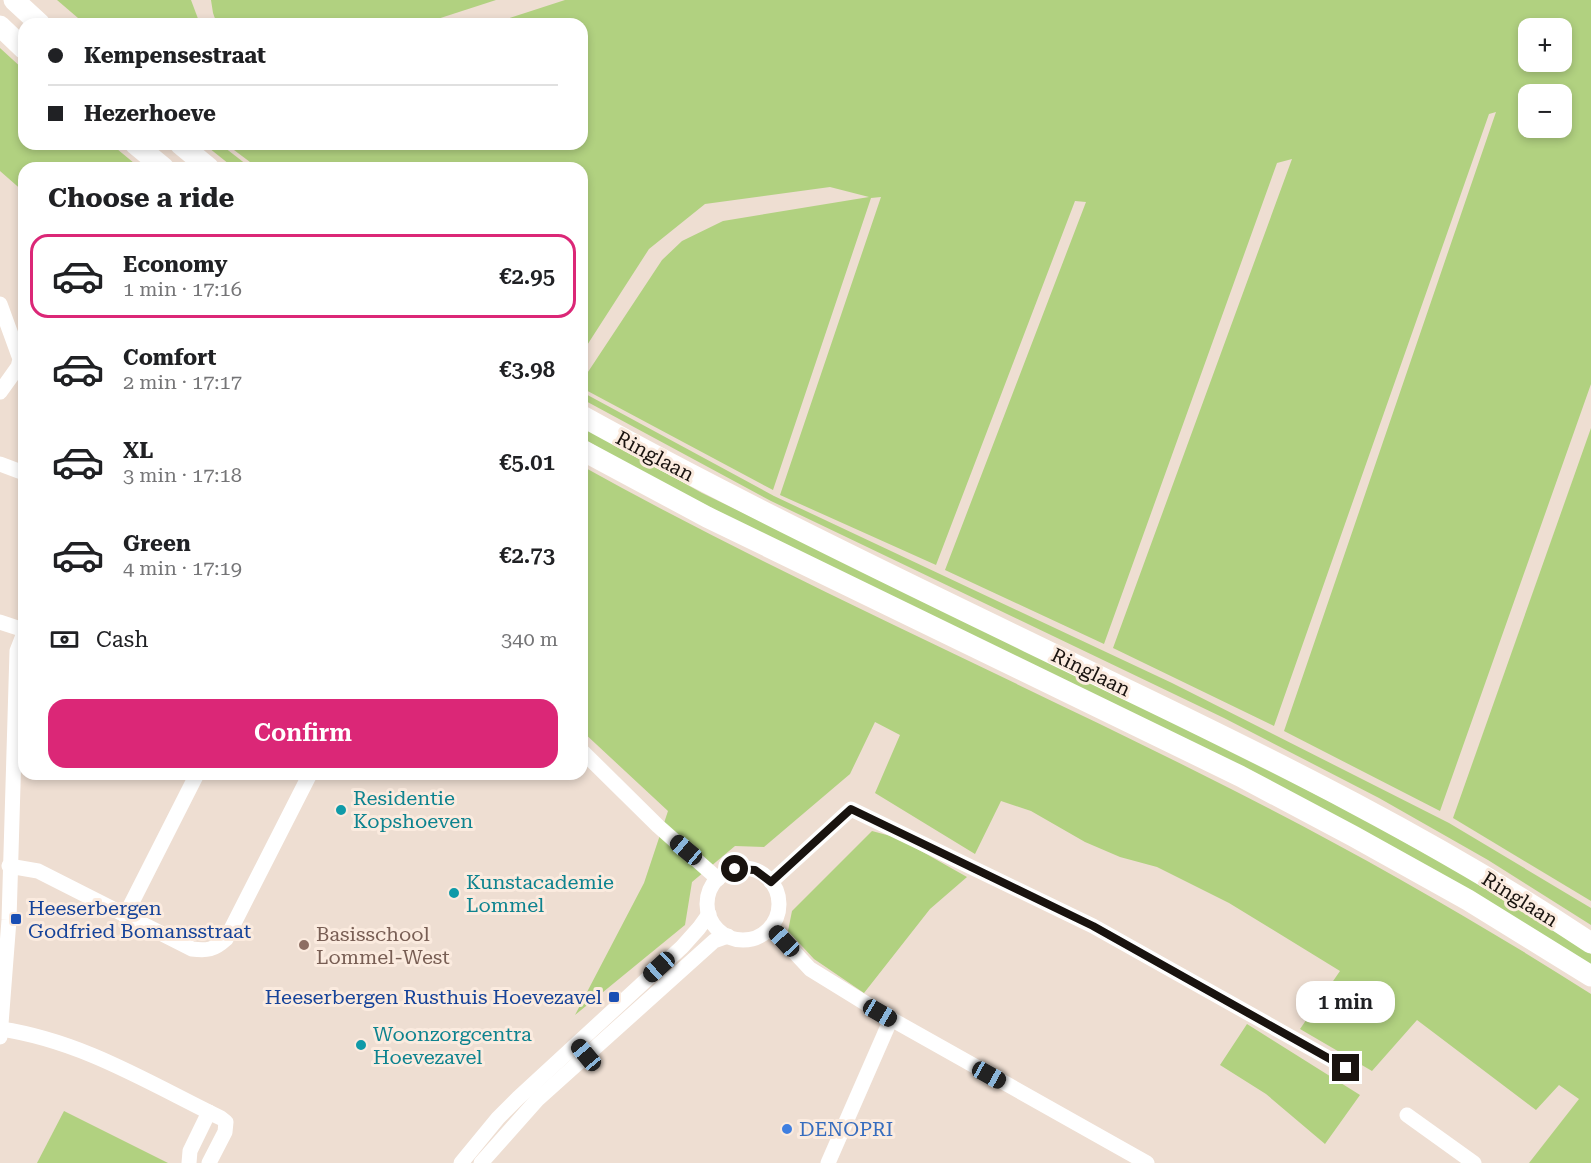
<!DOCTYPE html>
<html lang="en">
<head>
<meta charset="utf-8">
<style>
  :root { --surface:#fff; --page:#f2f2f2; --text:#202124; --muted:#757577; --line:#e0e0e0; --accent:#db2777 }
  body { margin:0; font-family:"Roboto Serif",serif; background:var(--page); color:var(--text); height:100vh; display:flex; flex-direction:column; font-size:22px; white-space:nowrap }
  * { box-sizing:border-box; margin:0 }
  p { font-size:20px; color:var(--muted) }
  .icon { flex:none; width:33px; height:33px; fill:none; stroke:currentColor; stroke-width:2; stroke-linecap:round; stroke-linejoin:round }
  .map { position:relative; flex:1; overflow:hidden }
  .details { position:absolute; left:18px; top:162px; width:570px; height:618px; display:flex; flex-direction:column; background:var(--surface); border-radius:18px; box-shadow:0 3px 9px #0003 }
  .details>* { flex:none }
  .top-card { position:absolute; left:18px; top:18px; width:570px; height:132px; border-radius:18px; box-shadow:0 3px 9px #0003; display:grid; align-content:center; height:132px; padding:0 30px; background:var(--surface) }
  .fabs { position:absolute; left:1518px; top:18px; display:grid; gap:12px }
  .fabs a { display:grid; place-items:center; width:54px; height:54px; border-radius:12px; background:var(--surface); box-shadow:0 3px 9px #0003; font-size:30px }
  .end { position:absolute; width:27px; height:27px; margin:-14px; border:8px solid #19130f; background:#fff; box-shadow:0 0 0 3px #fff }
  .from { border-radius:50% }
  .bubble { position:absolute; height:42px; border-radius:18px; background:var(--surface); box-shadow:0 3px 9px #0003; font-size:20px; font-weight:600; line-height:42px; text-align:center }
  .car { position:absolute; width:18px; height:36px; margin:-18px -9px; border-radius:8px; box-shadow:0 0 4px 2px #0007; background:linear-gradient(#222 24%,#8ab4d8 0 40%,#222 0 76%,#8ab4d8 0 86%,#222 0) }
  .top-card b { display:flex; align-items:center; gap:21px; height:57px; font-size:22px }
  .top-card b+b { border-top:2px solid var(--line) }
  .top-card i { width:15px; height:15px; background:var(--text) }
  ul { padding:0; list-style:none }
  li { display:flex; align-items:center; gap:18px; height:84px; margin:0 12px 9px; padding:0 18px; border:3px solid transparent; border-radius:18px }
  li div { flex:1 }
  li b { display:block; font-size:22px }
  li em { font-style:normal; font-weight:600 }
  li.current { border-color:var(--accent) }
  li>.icon { width:54px; height:54px; stroke-width:1.5 }
  h2 { padding:0 30px; font-size:27px; line-height:72px }
  .pay { display:flex; align-items:center; gap:15px; height:66px; padding:0 30px; font-size:22px }
  .pay p { margin-inline-start:auto }
  .action { display:flex; gap:12px; margin-top:auto; padding:12px 30px }
  .action a { flex:1; height:69px; border-radius:18px; background:var(--accent); color:#fff; font-size:24px; font-weight:600; line-height:69px; text-align:center }
  .map>svg:first-child { display:block }
  .green { fill:#b1d180; fill-rule:evenodd }
  .lines { fill:none; stroke-linecap:round; stroke-linejoin:round }
  .minor { stroke:#fff; stroke-width:15 }
  .secondary { stroke:#fff; stroke-width:21 }
  .route { stroke:#19130f; stroke-width:8 }
  .culture-dot { fill:#0f9aa8; stroke:#fbebdf; stroke-width:2 }
  .transit-dot { fill:#1a4fb4; stroke:#fbebdf; stroke-width:2 }
  .education-dot { fill:#8d6e63; stroke:#fbebdf; stroke-width:2 }
  .shop-dot { fill:#3f7fe0; stroke:#fbebdf; stroke-width:2 }
  .labels { text-anchor:middle; dominant-baseline:central; stroke-width:6; stroke-linejoin:round; paint-order:stroke }
  .street-label { font-size:20px; fill:#19130f; stroke:#fbebdf }
  .culture-label { font-size:20px; fill:#0d838f; stroke:#fbebdf; text-anchor:start }
  .transit-label { font-size:20px; fill:#164399; stroke:#fbebdf; text-anchor:start }
  .education-label { font-size:20px; fill:#785e54; stroke:#fbebdf; text-anchor:start }
  .shop-label { font-size:20px; fill:#366cbe; stroke:#fbebdf; text-anchor:start }
</style>
</head>
<body>
<div class="map">
<svg width="1591" height="1163" viewBox="0 0 1591 1163">
  <rect width="100%" height="100%" fill="#eeded2"/>
  <g class="green">
    <polygon points="57,0 191,0 200,24 85,24"/>
    <polygon points="211,0 496,0 422,24 217,24 213,13"/>
    <path d="M565,0h1026v384l-151,427 -156,-80 212,-619 -7,2 -215,612 -161,-78 179,-489 -15,4 -173,481 -159,-74 141,-368 -11,-1 -139,364 -156,-70 101,-298 -10,1 -98,292 -191,-102v-7l80,-121 20,-19 41,-20 146,-24 -39,-10 -125,17 -56,45 -67,104v-185h-324l-32,-24h356v-120h-91zM1528,28h34v34h-34zM1528,94h34v34h-34z"/>
    <polygon points="0,48 24,70 24,144 111,144 140,168 24,168 24,192 0,171"/>
    <polygon points="204,144 220,144 251,168 234,168"/>
    <polygon points="582,392 774,496 1172,683 1449,823 1591,908 1591,925 1488,860 1379,798 1224,718 771,501 582,399"/>
    <polygon points="582,426 702,493 1188,728 1367,821 1471,879 1585,950 1591,954 1591,967 629,465 582,438"/>
    <polygon points="1591,428 1591,901 1453,818"/>
    <path d="M582,466c212,118 435,214 651,324 123,62 242,130 358,204v169h-62l50,-64 -20,-14 -23,25 -119,-90 -45,51 -72,-42 40,-58 -111,-68 -72,-36 -37,-10 -35,-15 -54,-31 -30,-10 -26,53 -100,-61 25,-58 -25,-13 -25,52 -86,73 -29,-1 -43,36 -7,43 -110,90 69,-132 24,-72 -86,-80z"/>
    <polygon points="872,831 898,838 967,877 930,909 864,993 814,959 788,931 792,911"/>
    <polygon points="1247,1024 1360,1095 1325,1144 1266,1094 1220,1065"/>
    <polygon points="64,1111 168,1163 37,1163"/>
  </g>
  <g class="lines">
    <g class="minor">
      <polyline points="0,304 20,359 18,367 0,392"/>
      <polyline points="0,464 24,473"/>
      <polyline points="0,622 24,630"/>
      <polyline points="582,751 658,826 718,879"/>
      <path d="M9,866l29,5 154,78c15,2 22,1 34,-10l84,-165"/>
      <circle cx="743" cy="904" r="36"/>
      <polyline points="771,882 851,809 1093,926 1346,1068"/>
      <polyline points="125,916 197,774"/>
      <polyline points="771,927 810,969 891,1019 1147,1163"/>
      <path d="M1,1029c81,12 148,54 220,89l5,4 -1,10 -16,31"/>
      <polyline points="0,1037 9,920 17,651 24,633"/>
      <polyline points="1407,1115 1474,1163"/>
      <polyline points="189,1163 190,1151 209,1112"/>
      <polyline points="461,1163 498,1118 518,1098 682,947 699,928 709,914"/>
      <polyline points="481,1163 537,1100 714,941 728,936"/>
      <polyline points="828,1163 891,1019"/>
    </g>
    <g class="secondary">
      <polyline points="14,0 40,24"/>
      <polyline points="0,26 24,49"/>
      <polyline points="135,144 164,168"/>
      <polyline points="180,144 209,168"/>
      <path d="M582,416c172,95 350,179 527,265 165,79 329,160 482,262"/>
      <polyline points="582,450 707,517 1240,776 1353,836 1468,900 1591,976"/>
    </g>
  </g>
  <g class="lines">
    <polyline class="route" points="735,869 755,870 771,882 851,809 1093,926 1346,1068"/>
  </g>
  <g class="culture-dot">
    <circle cx="341" cy="810" r="6"/>
    <circle cx="454" cy="893" r="6"/>
    <circle cx="361" cy="1045" r="6"/>
  </g>
  <g class="transit-dot">
    <rect x="10" y="913" width="12" height="12" rx="3"/>
    <rect x="608" y="991" width="12" height="12" rx="3"/>
  </g>
  <circle class="education-dot" cx="304" cy="945" r="6"/>
  <circle class="shop-dot" cx="787" cy="1129" r="6"/>
  <g class="labels">
    <g class="street-label">
      <text transform="translate(655 456) rotate(28)">Ringlaan</text>
      <text transform="translate(1091 672) rotate(26)">Ringlaan</text>
      <text transform="translate(1520 899) rotate(32)">Ringlaan</text>
    </g>
    <g class="culture-label">
      <text x="353" y="798">Residentie<tspan x="353" dy="23">Kopshoeven</tspan></text>
      <text x="466" y="882">Kunstacademie<tspan x="466" dy="23">Lommel</tspan></text>
      <text x="373" y="1034">Woonzorgcentra<tspan x="373" dy="23">Hoevezavel</tspan></text>
    </g>
    <g class="transit-label">
      <text x="28" y="908">Heeserbergen<tspan x="28" dy="23">Godfried Bomansstraat</tspan></text>
      <text x="602" y="997" text-anchor="end">Heeserbergen Rusthuis Hoevezavel</text>
    </g>
    <g class="education-label">
      <text x="316" y="934">Basisschool<tspan x="316" dy="23">Lommel-West</tspan></text>
    </g>
    <g class="shop-label">
      <text x="799" y="1129">DENOPRI</text>
    </g>
  </g>
</svg>
<div class="fabs">
<a>+</a>
<a>−</a>
</div>
<i class="end from" style="left:735px;top:869px"></i>
<i class="end" style="left:1346px;top:1068px"></i>
<div class="bubble" style="left:1296px;top:981px;width:99px">1 min</div>
<i class="car" style="left:686px;top:850px;rotate:310deg"></i>
<i class="car" style="left:784px;top:941px;rotate:317deg"></i>
<i class="car" style="left:659px;top:967px;rotate:228deg"></i>
<i class="car" style="left:880px;top:1013px;rotate:120deg"></i>
<i class="car" style="left:586px;top:1055px;rotate:320deg"></i>
<i class="car" style="left:989px;top:1075px;rotate:119deg"></i>
<div class="top-card">
<b><i class="from"></i>Kempensestraat</b>
<b><i></i>Hezerhoeve</b>
</div>
<section class="details">
<h2>Choose a ride</h2>
<ul>
<li class="current"><svg class="icon" aria-label="car" viewBox="0 0 24 24"><path d="M5 17H2v-5l4-1 3-4h7l3 4 3 1v5h-3M9 17h6M6 11h13"/><circle cx="7" cy="17" r="2"/><circle cx="17" cy="17" r="2"/></svg><div><b>Economy</b><p>1 min · 17:16</p></div><em>€2.95</em></li>
<li><svg class="icon" aria-label="car" viewBox="0 0 24 24"><path d="M5 17H2v-5l4-1 3-4h7l3 4 3 1v5h-3M9 17h6M6 11h13"/><circle cx="7" cy="17" r="2"/><circle cx="17" cy="17" r="2"/></svg><div><b>Comfort</b><p>2 min · 17:17</p></div><em>€3.98</em></li>
<li><svg class="icon" aria-label="car" viewBox="0 0 24 24"><path d="M5 17H2v-5l4-1 3-4h7l3 4 3 1v5h-3M9 17h6M6 11h13"/><circle cx="7" cy="17" r="2"/><circle cx="17" cy="17" r="2"/></svg><div><b>XL</b><p>3 min · 17:18</p></div><em>€5.01</em></li>
<li><svg class="icon" aria-label="car" viewBox="0 0 24 24"><path d="M5 17H2v-5l4-1 3-4h7l3 4 3 1v5h-3M9 17h6M6 11h13"/><circle cx="7" cy="17" r="2"/><circle cx="17" cy="17" r="2"/></svg><div><b>Green</b><p>4 min · 17:19</p></div><em>€2.73</em></li>
</ul>
<div class="pay"><svg class="icon" aria-label="cash" viewBox="0 0 24 24"><path d="M3 7h18v10H3z"/><circle cx="12" cy="12" r="2"/></svg>Cash<p>340 m</p></div>
<div class="action"><a>Confirm</a></div>
</section>
</div>
</body>
</html>
